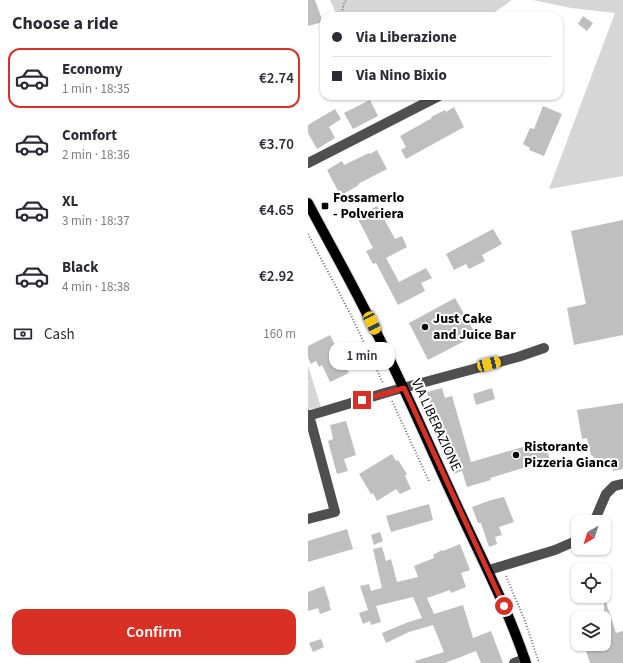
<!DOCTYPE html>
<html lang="en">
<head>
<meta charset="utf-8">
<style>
  :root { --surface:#fff; --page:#f2f2f3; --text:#2b2b33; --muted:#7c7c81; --line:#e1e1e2; --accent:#d93025 }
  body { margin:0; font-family:"Source Sans 3",sans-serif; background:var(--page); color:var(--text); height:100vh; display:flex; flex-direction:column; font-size:15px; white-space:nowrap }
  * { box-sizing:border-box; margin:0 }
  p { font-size:13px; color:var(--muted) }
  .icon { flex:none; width:22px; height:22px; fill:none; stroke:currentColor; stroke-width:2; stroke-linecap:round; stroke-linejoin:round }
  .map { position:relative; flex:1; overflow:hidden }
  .details { display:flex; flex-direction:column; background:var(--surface); width:308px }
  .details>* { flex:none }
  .top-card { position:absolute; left:12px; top:12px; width:243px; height:88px; border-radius:12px; box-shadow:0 1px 3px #0004; display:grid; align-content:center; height:88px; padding:0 12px; background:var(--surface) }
  .needle { width:26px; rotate:219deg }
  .buttons { position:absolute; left:263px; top:515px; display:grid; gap:8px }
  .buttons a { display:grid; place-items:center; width:40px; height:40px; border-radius:8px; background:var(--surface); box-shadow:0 1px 3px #0004; font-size:20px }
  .end { position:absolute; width:18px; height:18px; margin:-9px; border:5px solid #d93025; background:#fff; box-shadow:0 0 0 2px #fff }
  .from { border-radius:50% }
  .bubble { position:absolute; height:28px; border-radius:12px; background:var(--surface); box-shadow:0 1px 3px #0004; font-size:13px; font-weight:600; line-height:28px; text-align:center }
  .car { position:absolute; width:12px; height:24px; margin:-12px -6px; border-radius:5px; box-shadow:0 0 3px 1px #0007; background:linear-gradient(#f5c518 24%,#345 0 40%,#f5c518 0 76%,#345 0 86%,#f5c518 0) }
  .top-card b { display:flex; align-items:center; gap:14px; height:38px; font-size:15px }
  .top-card b+b { border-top:1px solid var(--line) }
  .top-card i { width:10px; height:10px; background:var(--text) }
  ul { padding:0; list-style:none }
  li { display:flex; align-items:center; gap:12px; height:60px; margin:0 8px 6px; padding:0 4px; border:2px solid transparent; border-radius:12px }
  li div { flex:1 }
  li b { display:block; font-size:15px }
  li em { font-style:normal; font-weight:600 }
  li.active { border-color:var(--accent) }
  li>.icon { width:36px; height:36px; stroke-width:1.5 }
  h2 { padding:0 12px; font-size:18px; line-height:48px }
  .pay { display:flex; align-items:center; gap:10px; height:44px; padding:0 12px; font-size:15px }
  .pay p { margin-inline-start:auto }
  .primary-button { display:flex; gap:8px; margin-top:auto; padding:8px 12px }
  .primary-button a { flex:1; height:46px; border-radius:12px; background:var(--accent); color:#fff; font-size:16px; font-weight:600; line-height:46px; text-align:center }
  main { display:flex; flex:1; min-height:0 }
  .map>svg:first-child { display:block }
  .green { fill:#d6d6d6 }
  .building { fill:#bfbfbf }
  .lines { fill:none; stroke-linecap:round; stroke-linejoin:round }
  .major-casing { stroke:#dbdbdb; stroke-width:12 }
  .path { stroke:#717171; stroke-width:2; stroke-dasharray:1 2; stroke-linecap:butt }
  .minor { stroke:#4f4f4f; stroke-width:10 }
  .major { stroke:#000; stroke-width:10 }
  .route { stroke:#d93025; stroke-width:5 }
  .poi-dot { fill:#000; stroke:#fff; stroke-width:1.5 }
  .labels { text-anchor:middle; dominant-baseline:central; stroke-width:4; stroke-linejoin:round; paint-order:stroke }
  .poi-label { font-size:14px; font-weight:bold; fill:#000; stroke:#fff; text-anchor:start }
  .street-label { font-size:14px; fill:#000; stroke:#fff }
</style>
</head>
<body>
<main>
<section class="details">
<h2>Choose a ride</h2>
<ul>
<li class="active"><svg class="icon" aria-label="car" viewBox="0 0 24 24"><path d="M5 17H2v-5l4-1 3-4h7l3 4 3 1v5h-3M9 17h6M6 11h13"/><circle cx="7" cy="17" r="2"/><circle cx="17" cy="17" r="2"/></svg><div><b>Economy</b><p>1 min · 18:35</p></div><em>€2.74</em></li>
<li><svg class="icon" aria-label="car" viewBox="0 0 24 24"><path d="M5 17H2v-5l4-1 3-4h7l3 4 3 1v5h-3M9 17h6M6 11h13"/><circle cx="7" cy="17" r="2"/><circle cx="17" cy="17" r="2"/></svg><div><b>Comfort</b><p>2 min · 18:36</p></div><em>€3.70</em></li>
<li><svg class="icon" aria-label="car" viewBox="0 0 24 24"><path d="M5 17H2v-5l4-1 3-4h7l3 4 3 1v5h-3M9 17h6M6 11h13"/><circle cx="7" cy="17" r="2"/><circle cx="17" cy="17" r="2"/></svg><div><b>XL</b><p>3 min · 18:37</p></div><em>€4.65</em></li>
<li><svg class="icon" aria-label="car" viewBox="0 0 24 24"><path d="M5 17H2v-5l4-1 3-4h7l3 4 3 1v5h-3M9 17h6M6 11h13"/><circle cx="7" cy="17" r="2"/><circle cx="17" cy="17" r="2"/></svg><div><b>Black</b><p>4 min · 18:38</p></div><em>€2.92</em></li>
</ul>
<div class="pay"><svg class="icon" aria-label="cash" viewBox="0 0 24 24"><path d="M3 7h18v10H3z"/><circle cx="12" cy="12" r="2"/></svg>Cash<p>160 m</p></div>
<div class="primary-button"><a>Confirm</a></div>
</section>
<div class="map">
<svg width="315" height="663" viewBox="0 0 315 663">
  <rect width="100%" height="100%" fill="#fff"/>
  <g class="green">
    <polygon points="22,0 204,0 181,16 29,16"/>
    <polygon points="225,0 315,0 315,176 241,189 307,13 263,8"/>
    <polygon points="0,366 13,407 0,410"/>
  </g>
  <g class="building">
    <polygon points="0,0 7,0 15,22 0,26"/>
    <polygon points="275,16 285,23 279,31 270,24"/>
    <polygon points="62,100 70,116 45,129 36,113"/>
    <polygon points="235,106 254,114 236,156 221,150 222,148 215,144 222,128 226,129"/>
    <polygon points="146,107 156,127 98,159 93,150 98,147 92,136 124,118 123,117 137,110 138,112"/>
    <polygon points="27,109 33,119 21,127 27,138 9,149 0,133 0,125"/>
    <polygon points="69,150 79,169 50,184 51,185 35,194 32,190 30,191 19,170 34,161 36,165 61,153 62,154"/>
    <polygon points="69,206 87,239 94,236 99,247 78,258 91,282 118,268 124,278 113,283 117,291 90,305 68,263 65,264 58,251 65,248 49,217"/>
    <polygon points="315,220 315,335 266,345 259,308 278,304 263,231"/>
    <polygon points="185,229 194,244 174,255 177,261 161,269 158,264 146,270 138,254"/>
    <polygon points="147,298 168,335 120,360 101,323"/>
    <polygon points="22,335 41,373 22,382 14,365 11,367 8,361 3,364 0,358 0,346"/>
    <polygon points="134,388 137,398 144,396 163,462 236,441 242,460 182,478 183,480 159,487 154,471 146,474 139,450 136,451 119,392"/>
    <polygon points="184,388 187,399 168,405 165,394"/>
    <polygon points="315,403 315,469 305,471 304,465 297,466 296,460 291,461 283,455 279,438 274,439 269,410"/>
    <polygon points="38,421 48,455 36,459 40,471 29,474 20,441 25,439 22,425"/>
    <polygon points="84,454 88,461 90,460 99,474 97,476 103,489 92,494 88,489 69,501 65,493 63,494 51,474"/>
    <polygon points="196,497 206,522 191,527 194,535 187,537 189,544 181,547 173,523 170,523 164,507 183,500"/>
    <polygon points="121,504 125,520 83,532 78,516"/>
    <polygon points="39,529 45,549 0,562 0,541"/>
    <polygon points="72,532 75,541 66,545 63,535"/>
    <polygon points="152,544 162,570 153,573 158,587 143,593 142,590 119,598 126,614 155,605 165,638 183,631 195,663 173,663 168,651 137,663 108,663 107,661 136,652 125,625 101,632 78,643 74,633 98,623 114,618 105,597 68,606 73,622 63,625 62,621 55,624 51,613 60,610 52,586 61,584 63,591 74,588 65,549 74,547 78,561 83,559 89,582 110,577 106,566 126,558 125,555 134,550 135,551"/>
    <polygon points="16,586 22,604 21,604 23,610 12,614 10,608 0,611 0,592"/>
    <polygon points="296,602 298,602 308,633 315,631 315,663 282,663 276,644 296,644"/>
    <polygon points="13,639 16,647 5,652 1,643"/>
  </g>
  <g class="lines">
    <g class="major-casing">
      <path id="major" d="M0,203c21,40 44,80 64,121 30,57 55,117 82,175 25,55 53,107 72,164"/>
    </g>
    <g class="path">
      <polyline points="33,16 36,3 39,0"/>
      <polyline points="0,234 43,315 75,383"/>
      <polyline points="84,401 121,481"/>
      <polyline points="198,576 217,621 231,663"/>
    </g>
    <g class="minor">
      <polyline points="0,163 131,96"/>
      <polyline points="0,416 80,392 210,357 236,348"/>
      <polyline points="0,519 27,512 1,415"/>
      <polyline points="286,522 298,494 306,486 315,484"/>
      <polyline points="181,570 247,550 270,540"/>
      <polyline points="206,663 217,659"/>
    </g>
    <use href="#major" class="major"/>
  </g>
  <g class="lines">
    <polyline class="route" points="54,400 96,388 196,606"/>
  </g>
  <g class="poi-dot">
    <rect x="13" y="202" width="8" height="8" rx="2"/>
    <circle cx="117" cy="327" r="4"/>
    <circle cx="208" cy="455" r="4"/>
  </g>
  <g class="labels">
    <g class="poi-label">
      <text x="25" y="198">Fossamerlo<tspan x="25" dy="16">- Polveriera</tspan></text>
      <text x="125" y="319">Just Cake<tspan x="125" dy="16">and Juice Bar</tspan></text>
      <text x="216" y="447">Ristorante<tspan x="216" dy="16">Pizzeria Gianca</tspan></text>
    </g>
    <g class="street-label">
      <text transform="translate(128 425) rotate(65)">VIA LIBERAZIONE</text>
    </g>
  </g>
</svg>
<div class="buttons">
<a><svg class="needle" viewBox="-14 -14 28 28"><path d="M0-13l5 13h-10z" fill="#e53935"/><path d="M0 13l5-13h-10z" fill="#7c7c81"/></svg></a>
<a><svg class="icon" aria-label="locate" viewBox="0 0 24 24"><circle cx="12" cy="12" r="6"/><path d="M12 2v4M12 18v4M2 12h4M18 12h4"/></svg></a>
<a><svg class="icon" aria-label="layers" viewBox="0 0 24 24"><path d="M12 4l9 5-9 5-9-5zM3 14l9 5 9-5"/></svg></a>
</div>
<i class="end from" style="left:196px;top:606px"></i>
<i class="end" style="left:54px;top:400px"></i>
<div class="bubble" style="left:21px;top:342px;width:66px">1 min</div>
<i class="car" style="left:64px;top:323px;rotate:154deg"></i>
<i class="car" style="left:181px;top:364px;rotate:75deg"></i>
<div class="top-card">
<b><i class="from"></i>Via Liberazione</b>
<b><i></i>Via Nino Bixio</b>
</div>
</div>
</main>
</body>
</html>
